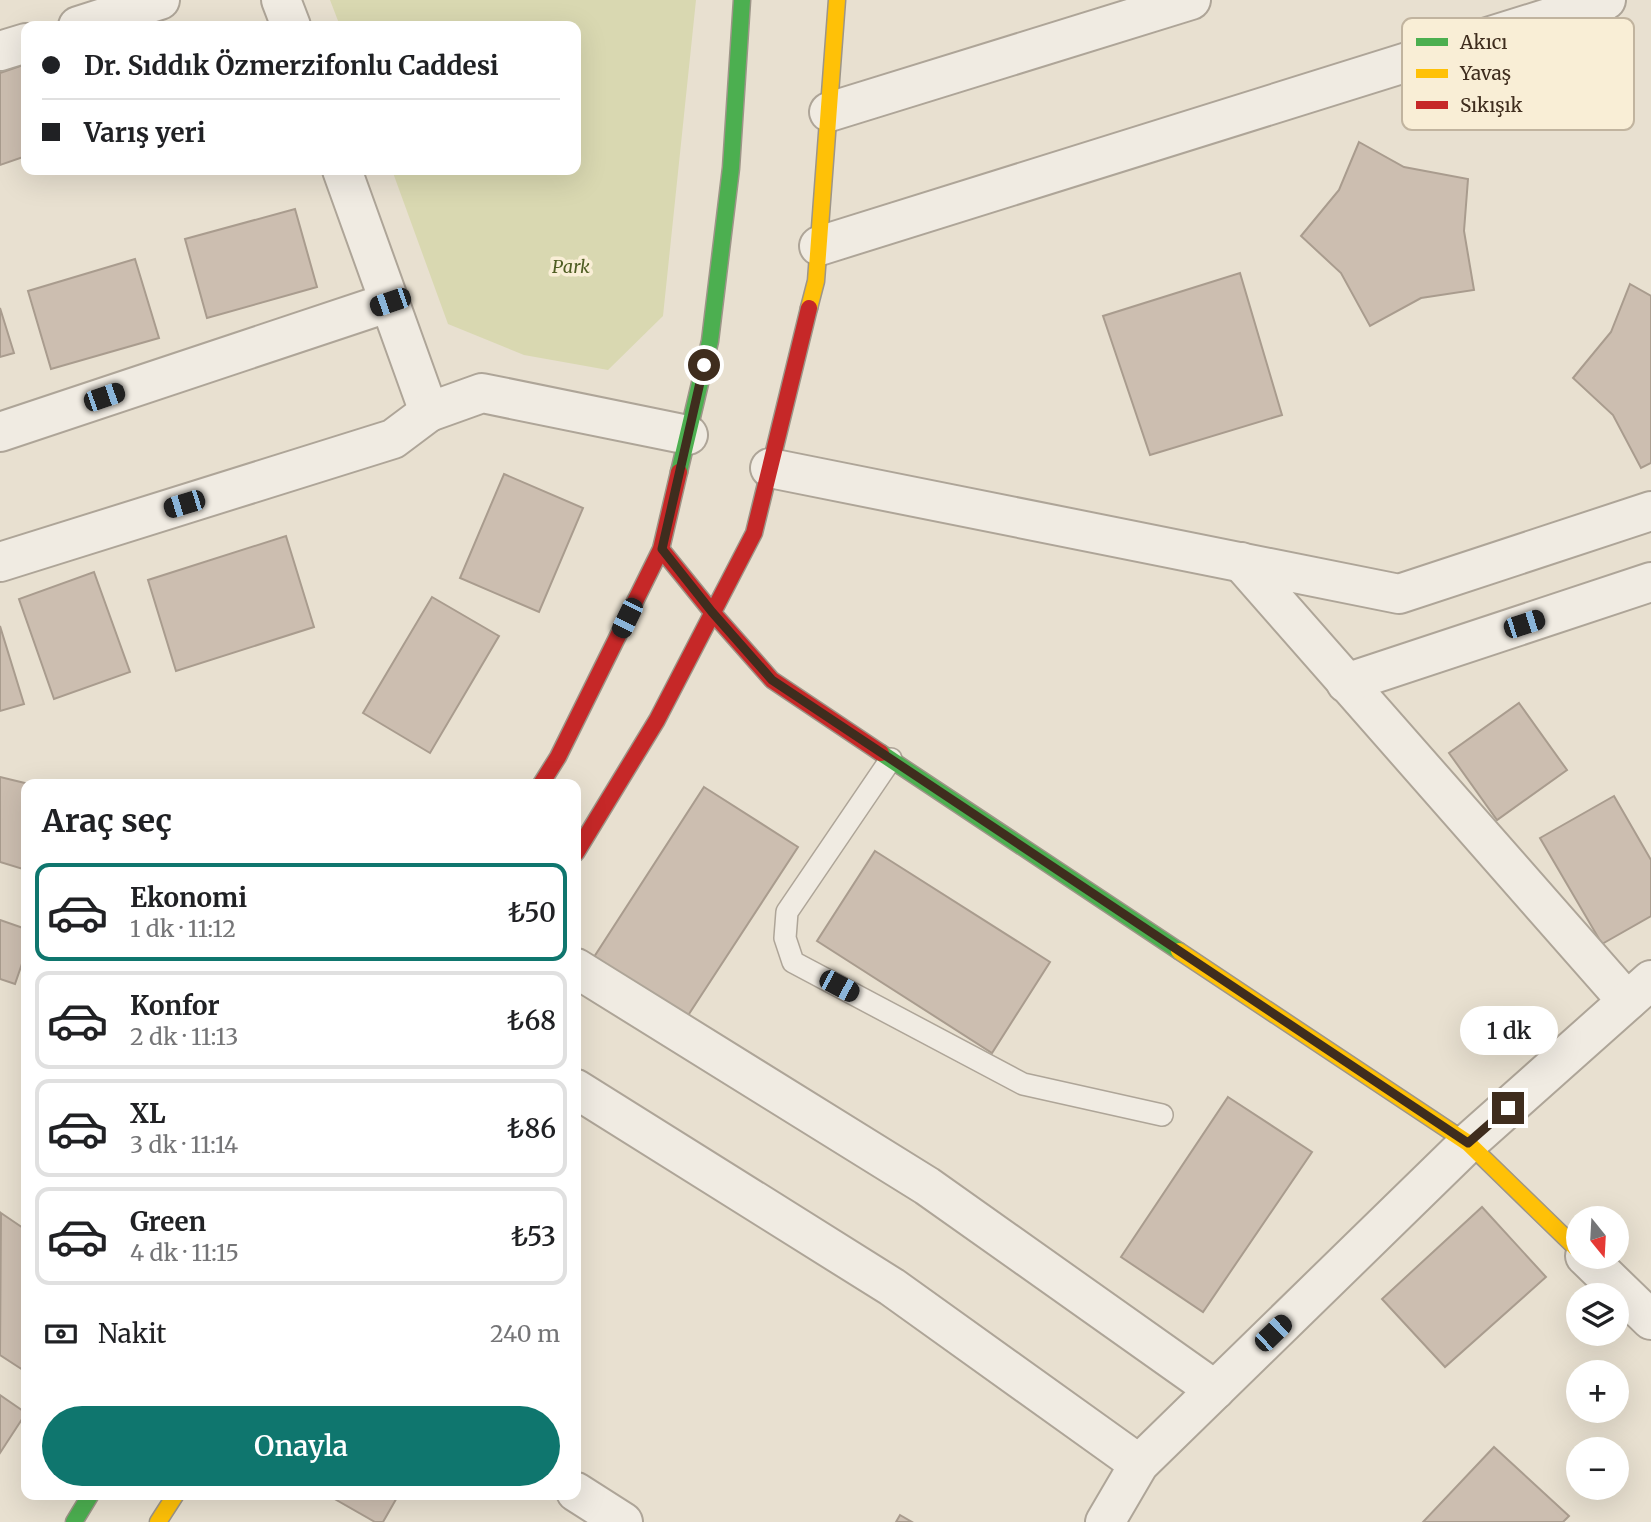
<!DOCTYPE html>
<html lang="tr">
<head>
<meta charset="utf-8">
<style>
  :root { --surface:#fff; --page:#f2f2f2; --text:#202124; --muted:#757577; --line:#e0e0e0; --accent:#0f766e }
  body { margin:0; font-family:Merriweather,serif; background:var(--page); color:var(--text); height:100vh; display:flex; flex-direction:column; font-size:26px; white-space:nowrap }
  * { box-sizing:border-box; margin:0 }
  p { font-size:23px; color:var(--muted) }
  .icon { flex:none; width:38px; height:38px; fill:none; stroke:currentColor; stroke-width:2; stroke-linecap:round; stroke-linejoin:round }
  .map { position:relative; flex:1; overflow:hidden }
  .side { position:absolute; left:21px; top:779px; width:560px; height:721px; display:flex; flex-direction:column; background:var(--surface); border-radius:14px; box-shadow:0 7px 28px #0002 }
  .side>* { flex:none }
  .hud { position:absolute; left:21px; top:21px; width:560px; height:154px; border-radius:14px; box-shadow:0 7px 28px #0002; display:grid; align-content:center; height:154px; padding:0 21px; background:var(--surface) }
  .needle { width:46px; rotate:162deg }
  .fabs { position:absolute; left:1566px; top:1206px; display:grid; gap:14px }
  .fabs a { display:grid; place-items:center; width:63px; height:63px; border-radius:50%; background:var(--surface); box-shadow:0 7px 28px #0002; font-size:35px }
  .end { position:absolute; width:32px; height:32px; margin:-16px; border:9px solid #3f2d1e; background:#fff; box-shadow:0 0 0 4px #fff }
  .from { border-radius:50% }
  .bubble { position:absolute; height:49px; border-radius:24px; background:var(--surface); box-shadow:0 7px 28px #0002; font-size:23px; font-weight:600; line-height:49px; text-align:center }
  .car { position:absolute; width:21px; height:42px; margin:-21px -10px; border-radius:9px; box-shadow:0 0 5px 2px #0007; background:linear-gradient(#222 24%,#8ab4d8 0 40%,#222 0 76%,#8ab4d8 0 86%,#222 0) }
  .hud b { display:flex; align-items:center; gap:24px; height:66px; font-size:26px }
  .hud b+b { border-top:2px solid var(--line) }
  .hud i { width:18px; height:18px; background:var(--text) }
  ul { padding:0; list-style:none }
  li { display:flex; align-items:center; gap:21px; height:98px; margin:0 14px 10px; padding:0 7px; border:4px solid var(--line); border-radius:14px }
  li div { flex:1 }
  li b { display:block; font-size:26px }
  li em { font-style:normal; font-weight:600 }
  li.active { border-color:var(--accent) }
  li>.icon { width:63px; height:63px; stroke-width:1.5 }
  h2 { padding:0 21px; font-size:32px; line-height:84px }
  .pay { display:flex; align-items:center; gap:18px; height:77px; padding:0 21px; font-size:26px }
  .pay p { margin-inline-start:auto }
  .button { display:flex; gap:14px; margin-top:auto; padding:14px 21px }
  .button a { flex:1; height:80px; border-radius:42px; background:var(--accent); color:#fff; font-size:28px; font-weight:600; line-height:80px; text-align:center }
  .map>svg:first-child { display:block }
  .green { fill:#d9d8b1 }
  .building { fill:#ccbeb0; stroke:#a99c8e; stroke-width:2 }
  .lines { fill:none; stroke-linecap:round; stroke-linejoin:round }
  .lane-casing { stroke:#aea598; stroke-width:24 }
  .street-casing { stroke:#aea598; stroke-width:42 }
  .fast-casing { stroke:#9d9588; stroke-width:19 }
  .slow-casing { stroke:#9d9588; stroke-width:19 }
  .jam-casing { stroke:#9d9588; stroke-width:19 }
  .lane { stroke:#f0ebe2; stroke-width:21 }
  .street { stroke:#f0ebe2; stroke-width:38 }
  .fast { stroke:#4caf50; stroke-width:16 }
  .slow { stroke:#ffc107; stroke-width:16 }
  .jam { stroke:#c62828; stroke-width:16 }
  .route { stroke:#3f2d1e; stroke-width:9 }
  .labels { text-anchor:middle; dominant-baseline:central; stroke-width:7; stroke-linejoin:round; paint-order:stroke }
  .park-label { font-size:18px; font-style:italic; fill:#4f5d23; stroke:#f9eed6 }
  .key { fill:#f9eed6; stroke:#c1b49f; stroke-width:2 }
  .key-label { font-size:19px; fill:#3f2d1e }
</style>
</head>
<body>
<div class="map">
<svg width="1651" height="1522" viewBox="0 0 1651 1522">
  <rect width="100%" height="100%" fill="#e8e0d0"/>
  <polygon class="green" points="330,0 696,0 663,316 608,370 524,355 448,324 392,170 576,170 576,26 340,26"/>
  <g class="building">
    <polygon points="26,64 26,156 0,165 0,73"/>
    <polygon points="1359,142 1404,167 1468,179 1464,231 1474,290 1421,298 1370,326 1341,273 1301,236 1339,190"/>
    <polygon points="295,209 317,287 207,318 185,239"/>
    <polygon points="135,259 159,338 51,369 28,291"/>
    <polygon points="1240,273 1282,415 1150,455 1103,316"/>
    <polygon points="1630,284 1651,296 1651,463 1641,468 1613,415 1573,378 1611,332"/>
    <polygon points="0,308 14,353 0,357"/>
    <polygon points="504,474 583,508 539,612 460,578"/>
    <polygon points="286,536 314,627 176,671 148,580"/>
    <polygon points="94,572 130,672 54,699 19,599"/>
    <polygon points="432,597 499,636 430,753 363,713"/>
    <polygon points="0,626 24,704 0,711"/>
    <polygon points="1519,703 1567,770 1497,820 1449,753"/>
    <polygon points="0,777 29,784 26,784 26,870 0,862"/>
    <polygon points="704,787 798,847 687,1017 594,957"/>
    <polygon points="1614,796 1651,860 1651,916 1602,944 1540,838"/>
    <polygon points="875,851 1050,962 992,1053 817,941"/>
    <polygon points="0,920 26,929 26,952 15,984 0,979"/>
    <polygon points="1228,1097 1312,1152 1203,1312 1121,1257"/>
    <polygon points="1482,1207 1546,1277 1445,1367 1382,1299"/>
    <polygon points="1,1213 26,1230 26,1372 0,1355"/>
    <polygon points="0,1395 26,1413 0,1453"/>
    <polygon points="1494,1447 1569,1516 1563,1522 1423,1522"/>
    <polygon points="326,1494 399,1494 383,1522 375,1522"/>
    <polygon points="900,1515 912,1522 896,1522"/>
  </g>
  <g class="lines">
    <g class="lane-casing">
      <polyline id="lane" points="891,759 787,912 785,938 793,962 1023,1084 1162,1115"/>
    </g>
    <g class="street-casing">
      <g id="street">
        <polyline points="281,0 291,26"/>
        <polyline points="78,26 160,0"/>
        <polyline points="0,51 26,43"/>
        <polyline points="829,112 1191,0"/>
        <polyline points="342,170 429,412 482,393 688,435"/>
        <polyline points="819,246 1606,0"/>
        <polyline points="0,432 390,302"/>
        <polyline points="770,468 1399,594 1651,511"/>
        <polyline points="0,562 393,439 429,412"/>
        <polyline points="1241,562 1627,1001"/>
        <polyline points="1346,683 1651,582"/>
        <polyline points="576,968 927,1186 1215,1390"/>
        <polyline points="576,1089 892,1287 1139,1464"/>
        <polyline points="1585,1256 1651,1320"/>
        <polyline points="576,1492 623,1522"/>
        <polyline points="1105,1522 1139,1464 1468,1143 1651,980"/>
      </g>
    </g>
    <g class="fast-casing">
      <g id="fast">
        <polyline points="679,472 710,341 731,168 742,0"/>
        <polyline points="881,753 1179,951"/>
        <polyline points="74,1522 91,1494"/>
      </g>
    </g>
    <g class="slow-casing">
      <g id="slow">
        <polyline points="809,308 816,281 837,0"/>
        <polyline points="1179,951 1468,1143 1578,1250"/>
        <polyline points="158,1522 176,1494"/>
      </g>
    </g>
    <g class="jam-casing">
      <g id="jam">
        <polyline points="661,549 712,612 772,680 881,753"/>
        <polyline points="541,784 558,757 661,549 679,472"/>
        <polyline points="576,853 657,720 754,533 809,308"/>
      </g>
    </g>
    <use href="#lane" class="lane"/>
    <use href="#street" class="street"/>
    <use href="#fast" class="fast"/>
    <use href="#slow" class="slow"/>
    <use href="#jam" class="jam"/>
  </g>
  <g class="lines">
    <polyline class="route" points="704,365 662,549 712,612 772,680 1468,1143 1508,1108"/>
  </g>
  <g class="labels">
    <g class="park-label">
      <text x="571" y="266">Park</text>
    </g>
  </g>
  <rect x="1402" y="18" width="232" height="112" rx="10" class="key"/>
  <rect x="1416" y="38" width="32" height="8" fill="#4caf50"/>
  <rect x="1416" y="69" width="32" height="9" fill="#ffc107"/>
  <rect x="1416" y="101" width="32" height="8" fill="#c62828"/>
  <g class="key-label">
    <text x="1460" y="49">Akıcı</text>
    <text x="1460" y="80">Yavaş</text>
    <text x="1460" y="112">Sıkışık</text>
  </g>
</svg>
<div class="fabs">
<a><svg class="needle" viewBox="-14 -14 28 28"><path d="M0-13l5 13h-10z" fill="#e53935"/><path d="M0 13l5-13h-10z" fill="#757577"/></svg></a>
<a><svg class="icon" aria-label="layers" viewBox="0 0 24 24"><path d="M12 4l9 5-9 5-9-5zM3 14l9 5 9-5"/></svg></a>
<a>+</a>
<a>−</a>
</div>
<i class="end from" style="left:704px;top:365px"></i>
<i class="end" style="left:1508px;top:1108px"></i>
<div class="bubble" style="left:1460px;top:1006px;width:98px">1 dk</div>
<i class="car" style="left:390px;top:302px;rotate:251deg"></i>
<i class="car" style="left:104px;top:397px;rotate:71deg"></i>
<i class="car" style="left:184px;top:504px;rotate:253deg"></i>
<i class="car" style="left:627px;top:618px;rotate:206deg"></i>
<i class="car" style="left:1524px;top:624px;rotate:72deg"></i>
<i class="car" style="left:839px;top:986px;rotate:118deg"></i>
<i class="car" style="left:1273px;top:1333px;rotate:46deg"></i>
<div class="hud">
<b><i class="from"></i>Dr. Sıddık Özmerzifonlu Caddesi</b>
<b><i></i>Varış yeri</b>
</div>
<section class="side">
<h2>Araç seç</h2>
<ul>
<li class="active"><svg class="icon" aria-label="car" viewBox="0 0 24 24"><path d="M5 17H2v-5l4-1 3-4h7l3 4 3 1v5h-3M9 17h6M6 11h13"/><circle cx="7" cy="17" r="2"/><circle cx="17" cy="17" r="2"/></svg><div><b>Ekonomi</b><p>1 dk · 11:12</p></div><em>₺50</em></li>
<li><svg class="icon" aria-label="car" viewBox="0 0 24 24"><path d="M5 17H2v-5l4-1 3-4h7l3 4 3 1v5h-3M9 17h6M6 11h13"/><circle cx="7" cy="17" r="2"/><circle cx="17" cy="17" r="2"/></svg><div><b>Konfor</b><p>2 dk · 11:13</p></div><em>₺68</em></li>
<li><svg class="icon" aria-label="car" viewBox="0 0 24 24"><path d="M5 17H2v-5l4-1 3-4h7l3 4 3 1v5h-3M9 17h6M6 11h13"/><circle cx="7" cy="17" r="2"/><circle cx="17" cy="17" r="2"/></svg><div><b>XL</b><p>3 dk · 11:14</p></div><em>₺86</em></li>
<li><svg class="icon" aria-label="car" viewBox="0 0 24 24"><path d="M5 17H2v-5l4-1 3-4h7l3 4 3 1v5h-3M9 17h6M6 11h13"/><circle cx="7" cy="17" r="2"/><circle cx="17" cy="17" r="2"/></svg><div><b>Green</b><p>4 dk · 11:15</p></div><em>₺53</em></li>
</ul>
<div class="pay"><svg class="icon" aria-label="cash" viewBox="0 0 24 24"><path d="M3 7h18v10H3z"/><circle cx="12" cy="12" r="2"/></svg>Nakit<p>240 m</p></div>
<div class="button"><a>Onayla</a></div>
</section>
</div>
</body>
</html>
